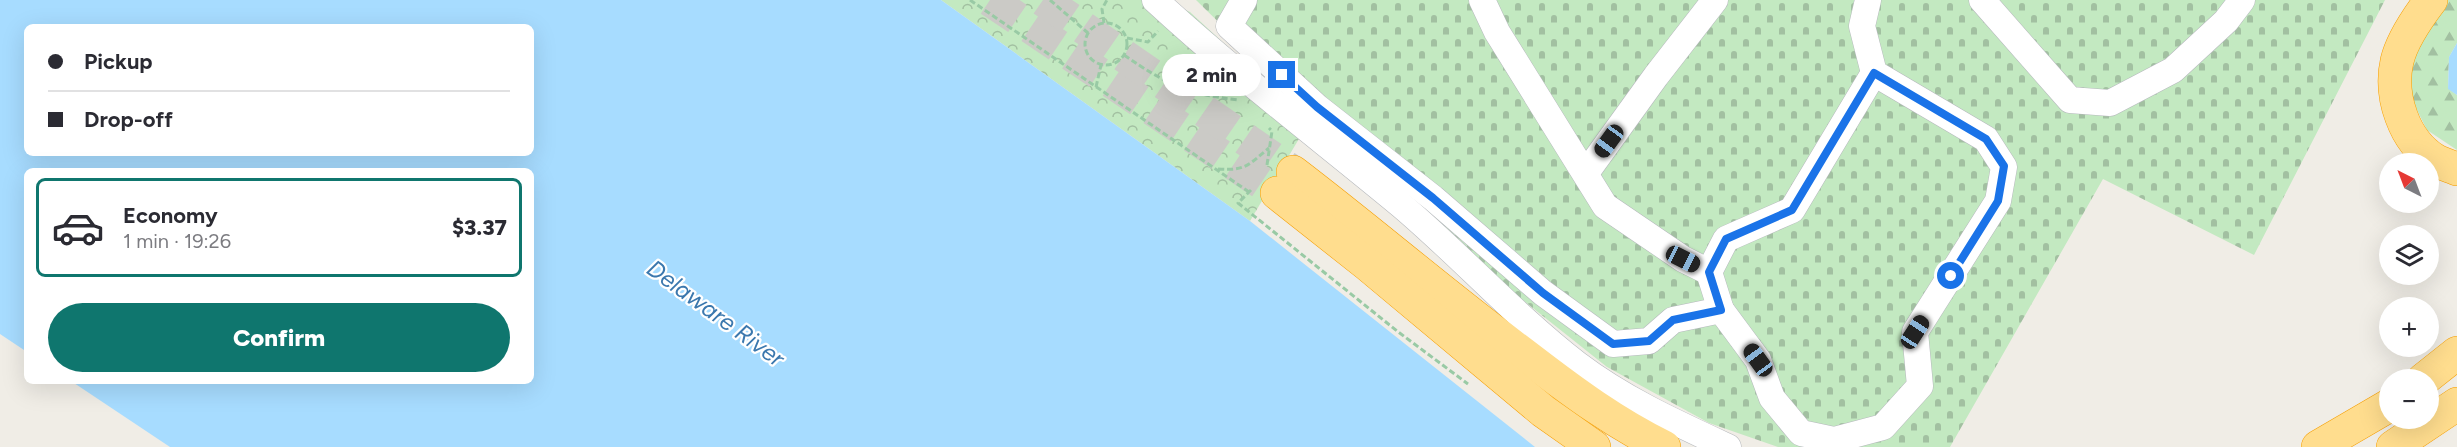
<!DOCTYPE html>
<html lang="en">
<head>
<meta charset="utf-8">
<style>
  :root { --surface:#fff; --page:#f2f2f3; --text:#2b2b33; --muted:#7c7c81; --line:#e1e1e2; --accent:#0f766e }
  body { margin:0; font-family:Figtree,sans-serif; background:var(--page); color:var(--text); height:100vh; display:flex; flex-direction:column; font-size:22px; white-space:nowrap }
  * { box-sizing:border-box; margin:0 }
  p { font-size:20px; color:var(--muted) }
  .icon { flex:none; width:33px; height:33px; fill:none; stroke:currentColor; stroke-width:2; stroke-linecap:round; stroke-linejoin:round }
  .map { position:relative; flex:1; overflow:hidden }
  .details { position:absolute; left:24px; top:168px; width:510px; height:216px; display:flex; flex-direction:column; background:var(--surface); border-radius:9px; box-shadow:0 6px 24px #0002 }
  .details>* { flex:none }
  .top-card { position:absolute; left:24px; top:24px; width:510px; height:132px; border-radius:9px; box-shadow:0 6px 24px #0002; display:grid; align-content:center; height:132px; padding:0 24px; background:var(--surface) }
  .needle { width:39px; rotate:318deg }
  .buttons { position:absolute; left:2379px; top:153px; display:grid; gap:12px }
  .buttons a { display:grid; place-items:center; width:60px; height:60px; border-radius:50%; background:var(--surface); box-shadow:0 6px 24px #0002; font-size:30px }
  .end { position:absolute; width:27px; height:27px; margin:-14px; border:8px solid #1a73e8; background:#fff; box-shadow:0 0 0 3px #fff }
  .from { border-radius:50% }
  .bubble { position:absolute; height:42px; border-radius:21px; background:var(--surface); box-shadow:0 6px 24px #0002; font-size:20px; font-weight:800; line-height:42px; text-align:center }
  .car { position:absolute; width:18px; height:36px; margin:-18px -9px; border-radius:8px; box-shadow:0 0 4px 2px #0007; background:linear-gradient(#222 24%,#8ab4d8 0 40%,#222 0 76%,#8ab4d8 0 86%,#222 0) }
  .top-card b { display:flex; align-items:center; gap:21px; height:57px; font-size:22px }
  .top-card b+b { border-top:2px solid var(--line) }
  .top-card i { width:15px; height:15px; background:var(--text) }
  ul { padding:10px 0 0; list-style:none }
  li { display:flex; align-items:center; gap:18px; height:99px; margin:0 12px 9px; padding:0 12px; border:3px solid transparent; border-radius:9px }
  li div { flex:1 }
  li b { display:block; font-size:22px }
  li em { font-style:normal; font-weight:800 }
  li.on { border-color:var(--accent) }
  li>.icon { width:54px; height:54px; stroke-width:1.5 }
  .button { display:flex; gap:12px; margin-top:auto; padding:12px 24px }
  .button a { flex:1; height:69px; border-radius:36px; background:var(--accent); color:#fff; font-size:24px; font-weight:800; line-height:69px; text-align:center }
  .map>svg:first-child { display:block }
  .forest { fill:url(#forest-firs) }
  .cemetery { fill:url(#cemetery-stones) }
  .park { fill:url(#park-crowns) }
  .water { fill:#a7dcff; fill-rule:evenodd }
  .lines { fill:none; stroke-linecap:round; stroke-linejoin:round }
  .highway-tunnel { stroke:#cbcac6; stroke-width:33; stroke-dasharray:33 16; stroke-linecap:butt }
  .minor-casing { stroke:#b6b9bd; stroke-width:27 }
  .highway-casing { stroke:#f69e00; stroke-width:34 }
  .path { stroke:#99caa5; stroke-width:3; stroke-dasharray:6 3; stroke-linecap:butt }
  .minor { stroke:#fff; stroke-width:26 }
  .highway { stroke:#ffdd8e; stroke-width:33 }
  .route { stroke:#1a73e8; stroke-width:8 }
  .labels { text-anchor:middle; dominant-baseline:central; stroke-width:4.5; stroke-linejoin:round; paint-order:stroke }
  .water-label { font-size:24px; font-style:italic; fill:#3b78ae; stroke:#fff }
</style>
</head>
<body>
<div class="map">
<svg width="2457" height="447" viewBox="0 0 2457 447">
  <defs>
    <pattern id="forest-firs" width="22" height="20" patternUnits="userSpaceOnUse" patternTransform="scale(1.5)"><rect width="22" height="20" fill="#c3e9c1"/><path d="M5 1l3.5 6h-7zM16 11l3.5 6h-7z" fill="#a2c0a1"/></pattern>
    <pattern id="cemetery-stones" width="16" height="16" patternUnits="userSpaceOnUse" patternTransform="scale(1.5)"><rect width="16" height="16" fill="#c3e9c1"/><path d="M2 7V4a2 2 0 0 1 4 0v3zM10 15v-3a2 2 0 0 1 4 0v3z" fill="#a2c0a1"/></pattern>
    <pattern id="park-crowns" width="20" height="18" patternUnits="userSpaceOnUse" patternTransform="scale(1.5)"><rect width="20" height="18" fill="#c3e9c1"/><path d="M2 6a3 3 0 1 1 6 0M12 15a3 3 0 1 1 6 0" fill="none" stroke="#a2c0a1"/></pattern>
  </defs>
  <rect width="100%" height="100%" fill="#f0ede6"/>
  <polygon class="forest" points="2445,0 2457,0 2457,43 2449,57 2448,88 2457,95 2457,150 2427,130 2406,88 2424,25"/>
  <polygon class="cemetery" points="1196,0 2385,0 2254,255 2103,179 1950,447 1778,447 1709,423 1607,367 1509,289 1327,129"/>
  <polygon class="park" points="941,0 1164,0 1190,12 1309,122 1250,221"/>
  <g class="water">
    <path d="M0,0h941l309,221 285,226h-1365l-99,-66h460v-210h-504v181l-27,-18zM27,27h504v126h-504z"/>
    <polygon points="2457,43 2457,95 2448,89 2449,57"/>
  </g>
  <g class="lines">
    <g class="highway-tunnel">
      <polyline points="990,0 1277,193"/>
      <polyline points="1043,0 1293,172"/>
    </g>
    <g class="minor-casing">
      <g id="minor">
        <path d="M1155,0c79,73 165,138 247,206 60,51 113,110 175,158 46,35 99,59 151,83"/>
        <polyline points="1244,0 1229,26 1317,107 1433,198 1543,293 1613,344 1649,341 1673,320 1721,310 1709,272 1726,239 1792,210 1874,73"/>
        <polyline points="1482,0 1497,32 1605,206 1683,259 1709,272"/>
        <polyline points="1982,0 2070,100 2110,103 2173,70 2226,21 2242,0"/>
        <polyline points="1586,173 1656,76 1715,0"/>
        <polyline points="1721,310 1758,360 1772,398 1801,433 1834,440 1883,427 1920,386 1915,332 1998,201 2004,167 1986,139 1874,73 1862,26 1868,0"/>
      </g>
    </g>
    <g class="highway-casing">
      <g id="highway">
        <path d="M2431,0c-13,17 -29,40 -34,61 -8,35 7,80 38,99 7,4 15,6 22,9"/>
        <path d="M1293,172c80,61 156,127 237,187 43,33 85,64 134,88"/>
        <polyline points="1277,193 1368,265 1543,411 1594,447"/>
        <polyline points="2423,380 2457,353"/>
        <polyline points="2318,447 2390,405"/>
        <polyline points="2393,447 2457,404"/>
      </g>
    </g>
    <g class="path">
      <polyline points="970,0 1249,192"/>
      <polyline points="1050,0 1088,33"/>
      <circle cx="1106" cy="44" r="21"/>
      <polyline points="1104,23 1102,9 1107,0"/>
      <polyline points="1127,38 1148,42 1158,31"/>
      <path d="M1124,55c42,29 63,39 114,45"/>
      <polyline points="1096,87 1101,65"/>
      <polyline points="1267,165 1272,131 1269,128"/>
      <path d="M1218,169c28,2 30,-4 51,-21"/>
      <polyline points="1251,190 1238,203 1397,331 1468,384"/>
    </g>
    <use href="#minor" class="minor"/>
    <use href="#highway" class="highway"/>
  </g>
  <g class="lines">
    <polyline class="route" points="1282,75 1317,107 1433,198 1543,293 1613,344 1649,341 1673,320 1721,310 1709,272 1726,239 1792,210 1874,73 1986,139 2004,166 1998,201 1951,276"/>
  </g>
  <g class="labels">
    <g class="water-label">
      <text transform="translate(716 313) rotate(36)">Delaware River</text>
    </g>
  </g>
</svg>
<div class="buttons">
<a><svg class="needle" viewBox="-14 -14 28 28"><path d="M0-13l5 13h-10z" fill="#e53935"/><path d="M0 13l5-13h-10z" fill="#7c7c81"/></svg></a>
<a><svg class="icon" aria-label="layers" viewBox="0 0 24 24"><path d="M12 4l9 5-9 5-9-5zM3 14l9 5 9-5"/></svg></a>
<a>+</a>
<a>−</a>
</div>
<i class="end from" style="left:1951px;top:276px"></i>
<i class="end" style="left:1282px;top:75px"></i>
<div class="bubble" style="left:1162px;top:54px;width:99px">2 min</div>
<i class="car" style="left:1609px;top:141px;rotate:216deg"></i>
<i class="car" style="left:1683px;top:259px;rotate:117deg"></i>
<i class="car" style="left:1915px;top:332px;rotate:33deg"></i>
<i class="car" style="left:1758px;top:360px;rotate:324deg"></i>
<div class="top-card">
<b><i class="from"></i>Pickup</b>
<b><i></i>Drop-off</b>
</div>
<section class="details">
<ul>
<li class="on"><svg class="icon" aria-label="car" viewBox="0 0 24 24"><path d="M5 17H2v-5l4-1 3-4h7l3 4 3 1v5h-3M9 17h6M6 11h13"/><circle cx="7" cy="17" r="2"/><circle cx="17" cy="17" r="2"/></svg><div><b>Economy</b><p>1 min · 19:26</p></div><em>$3.37</em></li>
</ul>
<div class="button"><a>Confirm</a></div>
</section>
</div>
</body>
</html>
